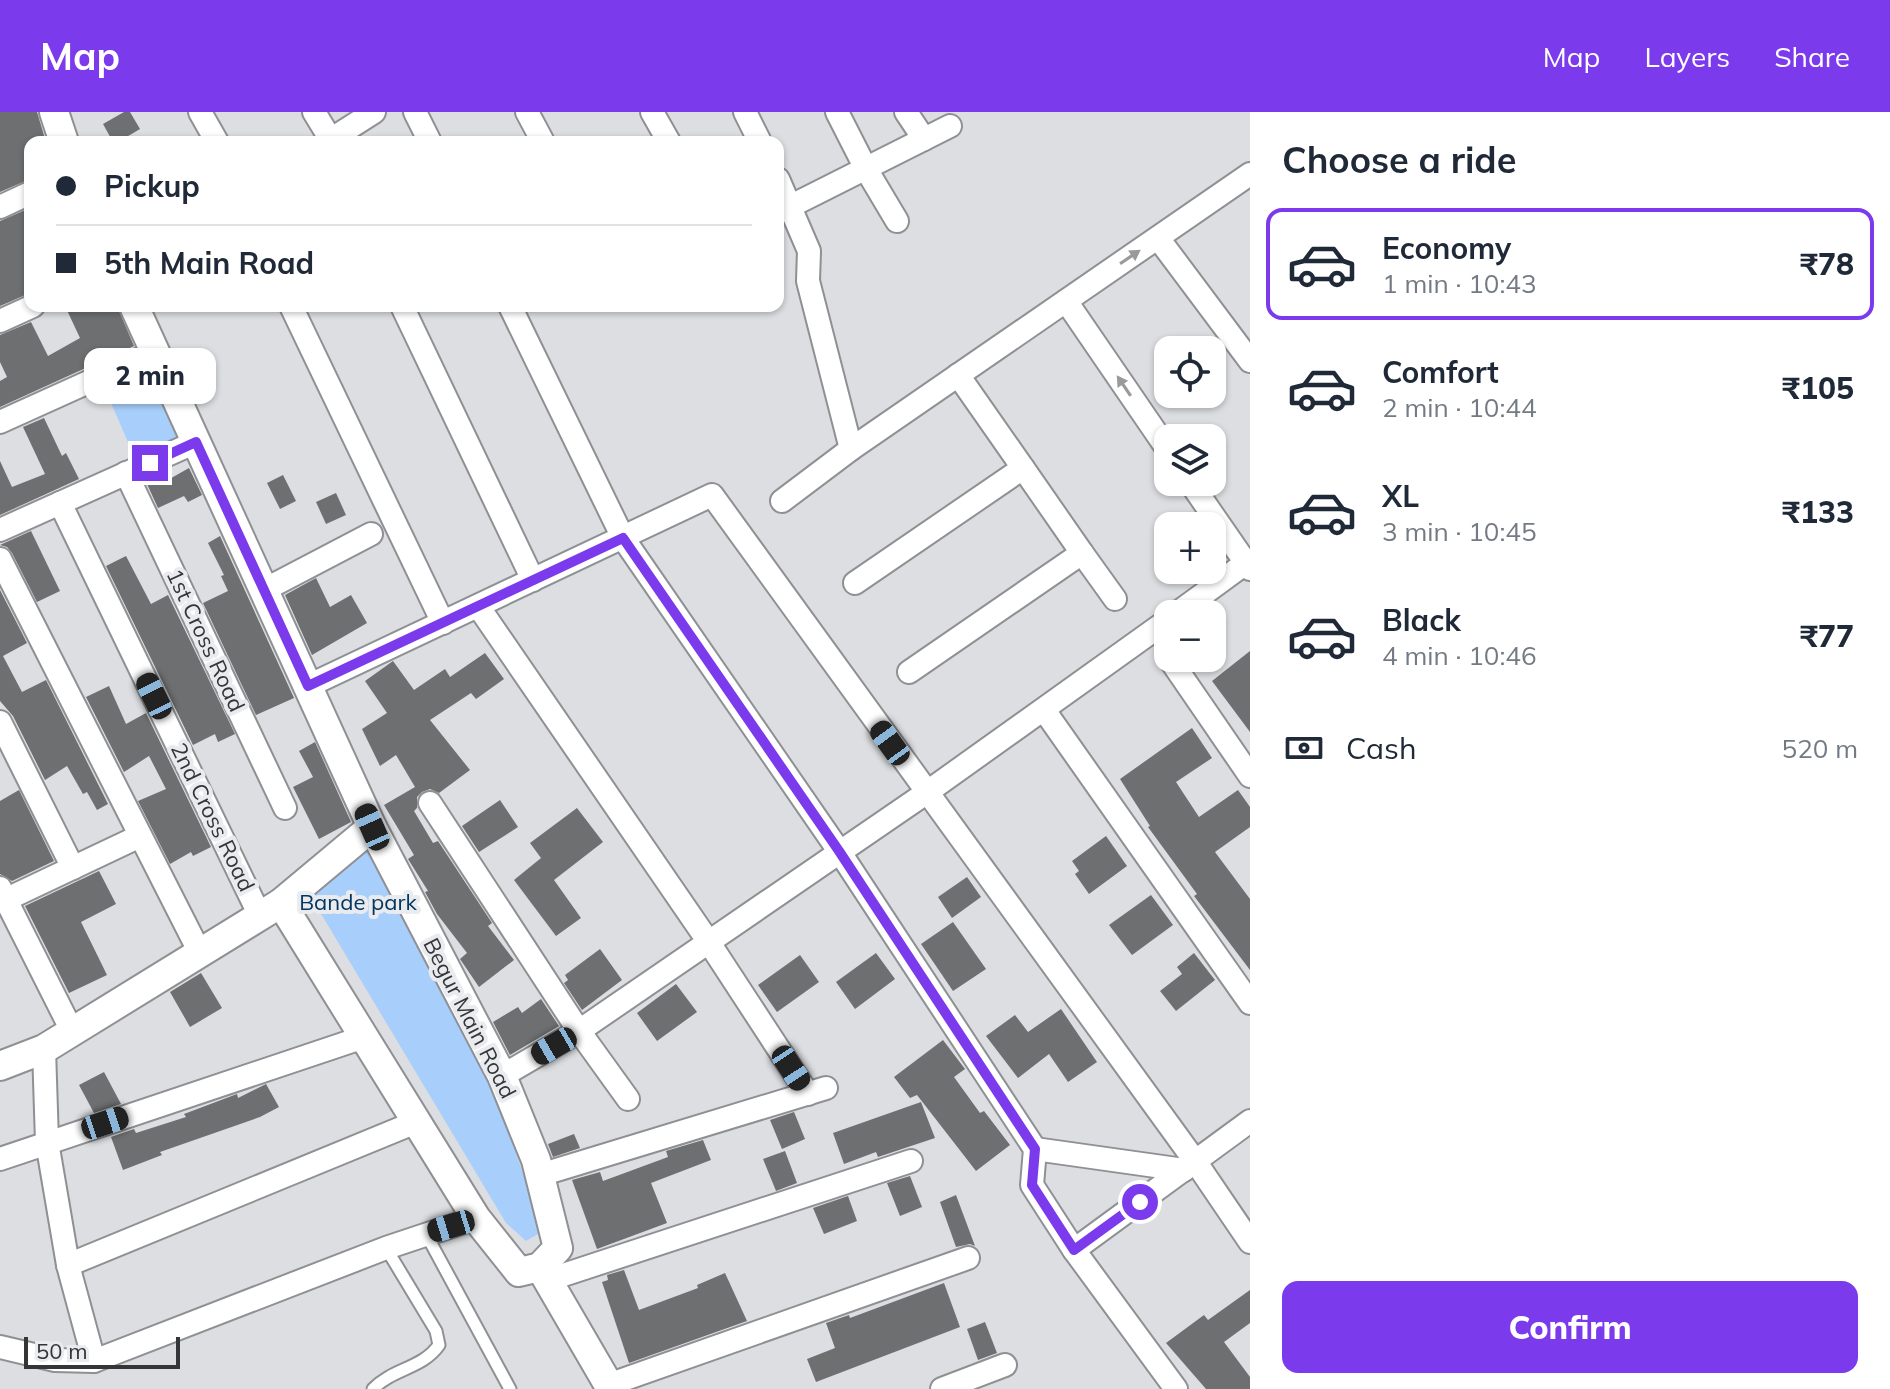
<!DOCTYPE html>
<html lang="en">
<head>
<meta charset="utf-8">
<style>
  :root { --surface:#fff; --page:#f6f6f7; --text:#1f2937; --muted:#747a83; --line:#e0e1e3; --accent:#7c3aed }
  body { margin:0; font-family:Mulish,sans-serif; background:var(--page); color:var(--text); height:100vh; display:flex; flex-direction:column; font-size:30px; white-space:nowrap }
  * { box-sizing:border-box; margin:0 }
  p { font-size:26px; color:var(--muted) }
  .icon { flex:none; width:44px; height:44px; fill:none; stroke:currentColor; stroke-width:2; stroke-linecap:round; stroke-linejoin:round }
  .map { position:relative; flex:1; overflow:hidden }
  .details { display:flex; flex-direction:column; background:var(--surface); width:640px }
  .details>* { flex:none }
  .guide { position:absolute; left:24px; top:24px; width:760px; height:176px; border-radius:16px; box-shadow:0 2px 6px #0004; display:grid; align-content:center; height:176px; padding:0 32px; background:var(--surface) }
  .tools { position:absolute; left:1154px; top:224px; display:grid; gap:16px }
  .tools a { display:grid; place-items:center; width:72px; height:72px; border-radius:16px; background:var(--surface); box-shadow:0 2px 6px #0004; font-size:40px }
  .scale { position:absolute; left:24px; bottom:20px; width:156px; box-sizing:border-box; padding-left:8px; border:4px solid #343536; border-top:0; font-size:22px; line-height:28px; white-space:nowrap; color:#343536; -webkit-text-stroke:6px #e9ebee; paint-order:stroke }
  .end { position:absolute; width:36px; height:36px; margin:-18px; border:10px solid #7c3aed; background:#fff; box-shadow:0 0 0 4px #fff }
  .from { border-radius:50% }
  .bubble { position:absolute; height:56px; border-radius:16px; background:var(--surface); box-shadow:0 2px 6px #0004; font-size:26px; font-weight:800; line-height:56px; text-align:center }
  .car { position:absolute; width:24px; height:48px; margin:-24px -12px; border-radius:10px; box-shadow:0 0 6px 2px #0007; background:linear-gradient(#222 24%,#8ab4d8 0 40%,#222 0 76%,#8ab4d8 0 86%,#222 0) }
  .guide b { display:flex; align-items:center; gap:28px; height:76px; font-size:30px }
  .guide b+b { border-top:2px solid var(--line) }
  .guide i { width:20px; height:20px; background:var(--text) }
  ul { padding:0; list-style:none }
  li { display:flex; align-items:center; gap:24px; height:112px; margin:0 16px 12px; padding:0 16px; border:4px solid transparent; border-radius:16px }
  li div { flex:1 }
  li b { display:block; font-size:30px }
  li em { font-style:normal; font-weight:800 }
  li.selected { border-color:var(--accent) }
  li>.icon { width:72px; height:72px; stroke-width:1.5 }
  h2 { padding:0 32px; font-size:36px; line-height:96px }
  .pay { display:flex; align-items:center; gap:20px; height:88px; padding:0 32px; font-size:30px }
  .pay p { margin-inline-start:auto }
  .primary-button { display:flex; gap:16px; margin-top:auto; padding:16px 32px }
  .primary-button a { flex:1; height:92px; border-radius:16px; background:var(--accent); color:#fff; font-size:32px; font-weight:800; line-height:92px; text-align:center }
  header { display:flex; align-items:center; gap:48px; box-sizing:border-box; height:112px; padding:0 40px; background:var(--accent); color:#fff }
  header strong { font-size:38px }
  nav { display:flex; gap:44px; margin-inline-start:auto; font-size:28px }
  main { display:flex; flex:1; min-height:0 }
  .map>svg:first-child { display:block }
  .green { fill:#a8cffb }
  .building { fill:#6d6f71 }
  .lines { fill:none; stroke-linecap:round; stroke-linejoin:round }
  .service-casing { stroke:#8e9093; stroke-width:15 }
  .minor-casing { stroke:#8e9093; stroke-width:26 }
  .tertiary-casing { stroke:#8e9093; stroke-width:32 }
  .service { stroke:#fff; stroke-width:11 }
  .minor { stroke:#fff; stroke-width:22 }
  .tertiary { stroke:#fff; stroke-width:28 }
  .oneway { fill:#9a9a9a }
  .route { stroke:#7c3aed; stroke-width:10 }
  .labels { text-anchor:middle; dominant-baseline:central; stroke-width:8; stroke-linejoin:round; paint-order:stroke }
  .street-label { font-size:22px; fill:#343536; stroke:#e9ebee }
  .park-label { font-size:22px; fill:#043661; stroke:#e9ebee }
</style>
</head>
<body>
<header>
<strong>Map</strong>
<nav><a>Map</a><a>Layers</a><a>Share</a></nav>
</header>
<main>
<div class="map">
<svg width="1250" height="1277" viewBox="0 0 1250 1277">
  <rect width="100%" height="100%" fill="#dcdee1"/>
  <g class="green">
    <polygon points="150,257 179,324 134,344 105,277"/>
    <polygon points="369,730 496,984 543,1119 526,1129 506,1111 308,780"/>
  </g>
  <g class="building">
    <polygon points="0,0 37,0 46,30 30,30 30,67 0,80"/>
    <polygon points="124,0 130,0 140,17 118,30 113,30 103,12"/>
    <polygon points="30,96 30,181 0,194 0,109"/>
    <polygon points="65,194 117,194 134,234 0,295 0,269 7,265 0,250 0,223 31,210 48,244 80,226"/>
    <polygon points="44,306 62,344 66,341 79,367 0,403 0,349 12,375 45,362 23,315"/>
    <polygon points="189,356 202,383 188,390 184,384 158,396 147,372 163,363 166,369"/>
    <polygon points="283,363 296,389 280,397 267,371"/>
    <polygon points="336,381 346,403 326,412 316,390"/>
    <polygon points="31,419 60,479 37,490 12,441 7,435 0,433"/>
    <polygon points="220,424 294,586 256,603 203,491 228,479 221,464 224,463 208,431"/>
    <polygon points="126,444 151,492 168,483 235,622 218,630 215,622 193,633 106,454"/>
    <polygon points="316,466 330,495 351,483 367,511 312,543 285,483"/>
    <polygon points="0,478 27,531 3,544 22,580 46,568 108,692 97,698 87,680 83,682 67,654 45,668 13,604 0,589"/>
    <polygon points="1250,539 1250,620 1212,569"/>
    <polygon points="485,541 504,567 476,587 471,581 430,608 470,658 439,681 430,677 422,680 417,685 417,696 414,699 433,731 438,729 492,811 488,814 514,848 479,875 460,847 467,841 437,802 425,780 428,779 408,747 414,743 384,693 415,675 396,643 380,654 362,617 387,601 365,569 393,549 414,578 445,557 450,565"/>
    <polygon points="109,574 126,612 146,601 211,735 193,744 191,740 170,752 138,689 166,677 149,644 124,660 86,585"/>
    <polygon points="1192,616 1212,646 1176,670 1199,705 1238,678 1250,695 1250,715 1215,740 1250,787 1250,858 1194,784 1197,782 1148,715 1150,714 1120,667"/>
    <polygon points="315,630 351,710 319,727 293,675 313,665 299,639"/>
    <polygon points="19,678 54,749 12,769 0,762 0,689"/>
    <polygon points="500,688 518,715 479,740 462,714"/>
    <polygon points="577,696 603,730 554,768 581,806 556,824 514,768 541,746 530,731"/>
    <polygon points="1106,724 1127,754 1089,782 1075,762 1079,759 1072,749"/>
    <polygon points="99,759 116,792 81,810 107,863 69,881 25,794"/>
    <polygon points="967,765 981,785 952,806 938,785"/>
    <polygon points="1151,783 1173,813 1132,843 1109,813"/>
    <polygon points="953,810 986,857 953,879 921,832"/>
    <polygon points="600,837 622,868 582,898 564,871 568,868 565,863"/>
    <polygon points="876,841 895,867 855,897 836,870"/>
    <polygon points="1194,841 1215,868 1176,899 1160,879 1182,862 1177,855"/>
    <polygon points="800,843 819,870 777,900 758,873"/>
    <polygon points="201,861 222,896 190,915 170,880"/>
    <polygon points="676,872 697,900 657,929 637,901"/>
    <polygon points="541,887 559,914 510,943 493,910 518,895 522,901"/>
    <polygon points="1061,897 1097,950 1068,970 1049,942 1018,966 986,924 1015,903 1028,920"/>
    <polygon points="943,928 965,957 954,965 980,1001 984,999 1010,1033 976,1059 917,983 910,986 894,965"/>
    <polygon points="104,960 121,992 94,1001 79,973"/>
    <polygon points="266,972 279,995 260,1005 160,1040 162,1043 123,1058 111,1025 134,1017 136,1021 186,1005 184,1002 237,982 238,986"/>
    <polygon points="921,990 935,1026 878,1045 876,1040 844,1052 833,1021"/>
    <polygon points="794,1000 805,1027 782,1037 770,1008"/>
    <polygon points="574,1022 580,1036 553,1045 548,1032"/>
    <polygon points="703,1028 711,1048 651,1071 667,1111 597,1137 572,1068 600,1060 603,1069 668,1045 666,1039"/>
    <polygon points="785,1039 797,1071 776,1079 763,1047"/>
    <polygon points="910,1064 922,1095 900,1104 887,1071"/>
    <polygon points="956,1083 975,1134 970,1132 956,1135 940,1090"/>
    <polygon points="848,1084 857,1109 824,1122 813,1096"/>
    <polygon points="624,1158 639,1198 698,1176 697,1173 725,1161 747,1209 629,1251 602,1170 608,1168 607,1163"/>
    <polygon points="944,1171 960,1215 816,1270 807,1247 835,1236 826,1211 849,1203 850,1206"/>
    <polygon points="1250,1178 1250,1211 1224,1230 1250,1265 1250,1277 1206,1277 1166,1231 1204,1203 1208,1208"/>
    <polygon points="985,1210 997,1241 978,1248 967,1217"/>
  </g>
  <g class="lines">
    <g class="service-casing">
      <g id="service">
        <polyline points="426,1122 510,1277"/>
        <path d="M373,1277c20,-21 49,-20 66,-44l-3,-14 -50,-83"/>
      </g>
    </g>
    <g class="minor-casing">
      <g id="minor">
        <polyline points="200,0 217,30"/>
        <polyline points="314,0 331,28"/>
        <polyline points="415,0 430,30"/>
        <polyline points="527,0 543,30"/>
        <polyline points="652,0 669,30"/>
        <polyline points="745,0 760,30"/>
        <polyline points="837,0 866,57 897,109"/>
        <polyline points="906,0 924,27"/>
        <polyline points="327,30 374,0"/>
        <polyline points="778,67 809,139 808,169 851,337"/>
        <polyline points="0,95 30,81"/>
        <polyline points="779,100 950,14"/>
        <polyline points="1158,126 1250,249"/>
        <polyline points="1066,189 1168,338"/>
        <polyline points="291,194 443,511"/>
        <polyline points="402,194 533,468"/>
        <polyline points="510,194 623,426 839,739 1035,1037 1032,1073 1074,1138 1176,1277"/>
        <polyline points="0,209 33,194"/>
        <polyline points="0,310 155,240"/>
        <polyline points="126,361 285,696"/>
        <polyline points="1190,370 1250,457"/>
        <polyline points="782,389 851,337 1250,62"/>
        <polyline points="60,391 260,804"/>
        <polyline points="0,418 196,330"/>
        <polyline points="1082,441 1115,487"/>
        <polyline points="0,447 200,841"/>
        <polyline points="855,471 1023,356 958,263"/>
        <polyline points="264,478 371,422"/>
        <polyline points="478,494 708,829 808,982"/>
        <polyline points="1176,502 1250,448"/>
        <polyline points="1169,546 1250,664"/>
        <polyline points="909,560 1082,441 1023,356"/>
        <polyline points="308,574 712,383 1195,1049 1250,1130"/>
        <polyline points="1044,598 1250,891"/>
        <polyline points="0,610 73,756"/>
        <polyline points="430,691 579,919 628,987"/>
        <polyline points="0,776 72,919"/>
        <polyline points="7,787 140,724"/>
        <polyline points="44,937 47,1030 68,1153 94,1249 386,1136 476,1106"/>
        <polyline points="502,964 579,919 926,681 1168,508"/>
        <polyline points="1035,1037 1184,1058"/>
        <polyline points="0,1047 364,925"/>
        <polyline points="540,1063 826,976"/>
        <polyline points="1074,1138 1250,1009"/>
        <polyline points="68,1153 416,1010"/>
        <polyline points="548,1168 911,1049"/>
        <polyline points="0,1235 55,1248 94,1249"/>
        <polyline points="608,1273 968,1146"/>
        <polyline points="942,1277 1005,1253"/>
      </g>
    </g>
    <g class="tertiary-casing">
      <g id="tertiary">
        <polyline points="54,0 64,30"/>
        <polyline points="134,194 372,715 502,964 536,1048 558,1136 540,1155 519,1160 476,1106 281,791"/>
        <polyline points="0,954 44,937 281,791 372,715"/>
        <polyline points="540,1155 611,1277"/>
      </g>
    </g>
    <use href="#service" class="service"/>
    <use href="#minor" class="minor"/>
    <use href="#tertiary" class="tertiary"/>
  </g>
  <defs><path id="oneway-solid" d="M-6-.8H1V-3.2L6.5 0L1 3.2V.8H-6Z" transform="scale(2)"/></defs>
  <g class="oneway">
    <use href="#oneway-solid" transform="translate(1130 145) rotate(-34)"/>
    <use href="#oneway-solid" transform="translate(1124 274) rotate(-124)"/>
  </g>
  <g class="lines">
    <polyline class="route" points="150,351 196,330 308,574 623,426 839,739 1035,1037 1032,1073 1074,1138 1140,1090"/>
  </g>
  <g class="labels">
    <g class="street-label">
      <text transform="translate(206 528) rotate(65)">1st Cross Road</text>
      <text transform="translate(213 705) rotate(64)">2nd Cross Road</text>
      <text transform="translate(470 906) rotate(63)">Begur Main Road</text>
    </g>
    <g class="park-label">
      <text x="358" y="790">Bande park</text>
    </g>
  </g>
</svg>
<div class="tools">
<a><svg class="icon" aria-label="locate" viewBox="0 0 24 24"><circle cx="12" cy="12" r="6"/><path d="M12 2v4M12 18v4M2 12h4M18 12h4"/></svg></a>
<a><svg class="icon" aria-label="layers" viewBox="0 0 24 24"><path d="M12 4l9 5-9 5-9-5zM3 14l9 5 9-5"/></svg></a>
<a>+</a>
<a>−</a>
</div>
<div class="scale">50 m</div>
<i class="end from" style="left:1140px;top:1090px"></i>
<i class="end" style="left:150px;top:351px"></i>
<div class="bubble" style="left:84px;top:236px;width:132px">2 min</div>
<i class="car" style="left:154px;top:584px;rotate:334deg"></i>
<i class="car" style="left:890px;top:631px;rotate:324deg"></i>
<i class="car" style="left:372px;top:715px;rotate:336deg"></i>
<i class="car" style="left:554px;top:934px;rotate:240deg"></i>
<i class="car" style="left:791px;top:956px;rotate:147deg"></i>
<i class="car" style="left:105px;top:1011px;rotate:72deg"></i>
<i class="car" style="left:451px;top:1114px;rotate:253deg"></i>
<div class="guide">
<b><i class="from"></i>Pickup</b>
<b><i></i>5th Main Road</b>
</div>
</div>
<section class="details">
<h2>Choose a ride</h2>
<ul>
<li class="selected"><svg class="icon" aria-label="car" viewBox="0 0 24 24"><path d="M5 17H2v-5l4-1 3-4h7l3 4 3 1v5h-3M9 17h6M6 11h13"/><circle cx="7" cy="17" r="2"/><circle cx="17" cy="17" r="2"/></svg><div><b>Economy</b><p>1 min · 10:43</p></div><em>₹78</em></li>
<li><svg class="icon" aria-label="car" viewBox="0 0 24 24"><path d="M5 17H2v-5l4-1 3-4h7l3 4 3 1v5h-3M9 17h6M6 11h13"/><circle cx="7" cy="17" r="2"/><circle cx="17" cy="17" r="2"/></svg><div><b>Comfort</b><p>2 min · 10:44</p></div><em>₹105</em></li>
<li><svg class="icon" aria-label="car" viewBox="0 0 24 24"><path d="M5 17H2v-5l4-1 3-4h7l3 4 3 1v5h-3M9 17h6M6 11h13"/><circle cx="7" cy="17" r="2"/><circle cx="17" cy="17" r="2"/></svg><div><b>XL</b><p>3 min · 10:45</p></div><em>₹133</em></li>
<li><svg class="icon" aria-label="car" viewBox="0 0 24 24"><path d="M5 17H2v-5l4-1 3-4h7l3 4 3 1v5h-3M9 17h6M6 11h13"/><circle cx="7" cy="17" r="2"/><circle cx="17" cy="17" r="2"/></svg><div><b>Black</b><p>4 min · 10:46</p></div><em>₹77</em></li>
</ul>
<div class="pay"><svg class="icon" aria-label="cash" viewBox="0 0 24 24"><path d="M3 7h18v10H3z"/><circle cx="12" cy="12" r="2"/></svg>Cash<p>520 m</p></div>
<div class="primary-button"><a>Confirm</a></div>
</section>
</main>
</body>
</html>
